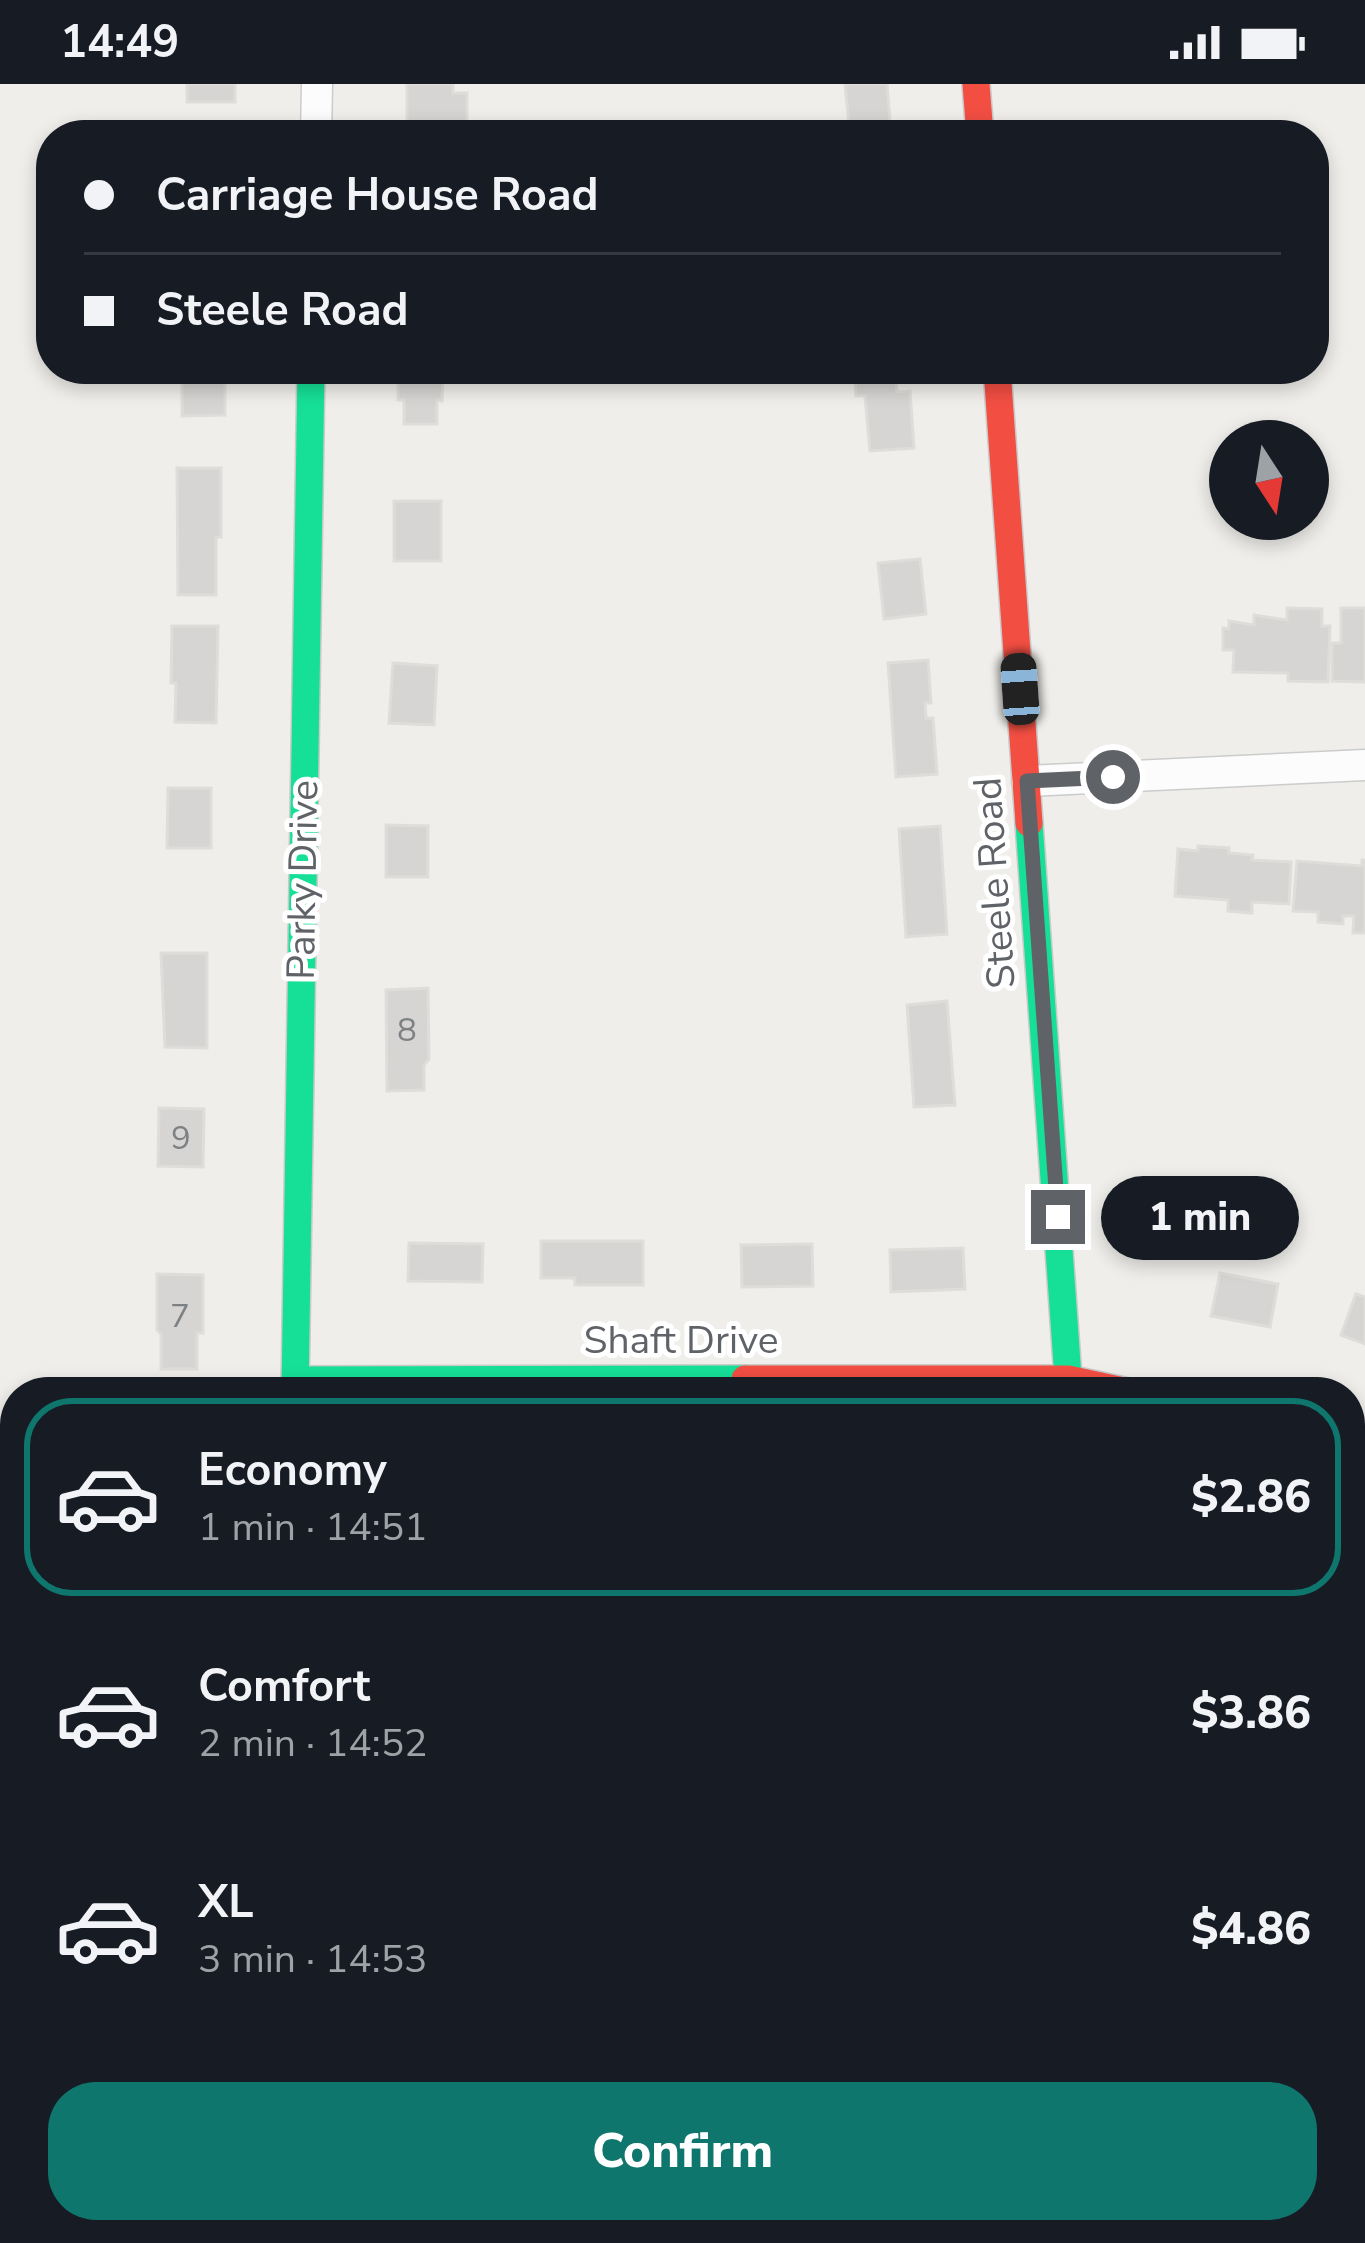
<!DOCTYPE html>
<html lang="en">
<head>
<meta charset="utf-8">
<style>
  :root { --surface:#171b24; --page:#242831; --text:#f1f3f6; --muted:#9ea1a6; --line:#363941; --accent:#0f766e }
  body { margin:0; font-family:"Nunito Sans",sans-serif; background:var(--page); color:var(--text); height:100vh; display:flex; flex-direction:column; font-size:45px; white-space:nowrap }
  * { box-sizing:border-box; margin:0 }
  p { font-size:39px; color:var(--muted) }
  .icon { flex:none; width:66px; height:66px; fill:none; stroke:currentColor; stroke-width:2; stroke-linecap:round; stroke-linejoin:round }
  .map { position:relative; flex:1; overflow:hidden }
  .side { position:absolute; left:0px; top:1293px; width:1365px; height:867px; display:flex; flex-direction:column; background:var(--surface); border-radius:48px 48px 0 0; box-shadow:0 6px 18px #0003 }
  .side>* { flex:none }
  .top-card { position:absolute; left:36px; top:36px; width:1293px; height:264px; border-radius:48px; box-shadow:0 6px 18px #0003; display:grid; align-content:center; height:264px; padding:0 48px; background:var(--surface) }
  .needle { width:78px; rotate:168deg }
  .fabs { position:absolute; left:1209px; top:336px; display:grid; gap:24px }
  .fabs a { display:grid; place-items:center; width:120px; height:120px; border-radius:50%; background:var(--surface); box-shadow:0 6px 18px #0003; font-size:60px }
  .end { position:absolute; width:54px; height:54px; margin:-27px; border:15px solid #5f6368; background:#fff; box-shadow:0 0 0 6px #fff }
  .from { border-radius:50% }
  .bubble { position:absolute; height:84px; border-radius:42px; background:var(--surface); box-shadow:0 6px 18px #0003; font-size:39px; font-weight:800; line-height:84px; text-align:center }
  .car { position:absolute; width:36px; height:72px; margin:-36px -18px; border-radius:15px; box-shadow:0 0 9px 3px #0007; background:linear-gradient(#222 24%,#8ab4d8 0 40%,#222 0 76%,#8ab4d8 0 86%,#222 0) }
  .top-card b { display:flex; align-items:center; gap:42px; height:114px; font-size:45px }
  .top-card b+b { border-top:3px solid var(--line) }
  .top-card i { width:30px; height:30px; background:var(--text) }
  ul { padding:21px 0 0; list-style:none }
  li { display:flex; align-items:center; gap:36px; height:198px; margin:0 24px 18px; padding:0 24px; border:6px solid transparent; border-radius:48px }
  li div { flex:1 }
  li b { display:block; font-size:45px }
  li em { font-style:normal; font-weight:800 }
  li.selected { border-color:var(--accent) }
  li>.icon { width:108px; height:108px; stroke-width:1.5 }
  .cta { display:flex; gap:24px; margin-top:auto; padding:24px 48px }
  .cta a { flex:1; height:138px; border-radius:48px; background:var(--accent); color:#fff; font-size:48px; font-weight:800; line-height:138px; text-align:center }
  .status { display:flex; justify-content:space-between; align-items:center; height:84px; padding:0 60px; background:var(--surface); direction:ltr }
  .status svg { height:33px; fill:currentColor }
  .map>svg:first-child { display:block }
  .building { fill:#d6d5d3; stroke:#deddd9; stroke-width:3 }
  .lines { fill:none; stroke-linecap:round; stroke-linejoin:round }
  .street-casing { stroke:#cbcccc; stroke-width:33 }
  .fast-casing { stroke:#cacacb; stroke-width:30 }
  .jam-casing { stroke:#cacacb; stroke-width:30 }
  .street { stroke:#fdfcfc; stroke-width:30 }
  .fast { stroke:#16e098; stroke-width:27 }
  .jam { stroke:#f24e42; stroke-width:27 }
  .route { stroke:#5f6368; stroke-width:15 }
  .labels { text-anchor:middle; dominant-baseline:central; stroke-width:10; stroke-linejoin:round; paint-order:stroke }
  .number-label { font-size:33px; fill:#7e8184 }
  .street-label { font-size:39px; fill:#5f6368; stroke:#fff }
</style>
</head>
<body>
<div class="status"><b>14:49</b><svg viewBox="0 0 49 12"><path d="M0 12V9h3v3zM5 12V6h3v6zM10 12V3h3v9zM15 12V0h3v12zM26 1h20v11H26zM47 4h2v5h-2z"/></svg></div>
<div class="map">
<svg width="1365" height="2159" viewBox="0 0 1365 2159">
  <rect width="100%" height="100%" fill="#efeeea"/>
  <g class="building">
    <rect x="187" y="0" width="48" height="18"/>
    <polygon points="407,0 453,0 453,9 467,9 467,44 456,44 456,51 407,51"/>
    <polygon points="845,0 887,0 891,49 850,51"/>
    <polygon points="182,285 225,285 225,331 182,332"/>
    <polygon points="398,285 443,285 442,317 437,316 437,340 404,340 404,316 398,316"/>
    <polygon points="854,285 895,285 897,308 910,307 914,364 870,367 865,312 856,312"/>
    <polygon points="177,384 221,384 221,453 216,453 216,511 178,511"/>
    <rect x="394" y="417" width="47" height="60"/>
    <polygon points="920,475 926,530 884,535 878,479"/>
    <polygon points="1287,524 1322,525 1322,542 1330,542 1328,598 1288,597 1288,589 1233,588 1234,566 1223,566 1223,544 1229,545 1229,537 1254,541 1254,531 1287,536"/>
    <polygon points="1341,524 1365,524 1365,598 1332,597 1332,559 1341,559"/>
    <polygon points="172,542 218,542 216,639 175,638 176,599 171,599"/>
    <polygon points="928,576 931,619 925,619 926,634 933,634 937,690 896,693 888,579"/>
    <polygon points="393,579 437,582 434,641 389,639"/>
    <polygon points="168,704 211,704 211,764 167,764"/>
    <polygon points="386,741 428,742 428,793 386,793"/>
    <polygon points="940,742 947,850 906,853 899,745"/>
    <polygon points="1198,762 1229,764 1229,769 1253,771 1252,776 1291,778 1289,820 1252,818 1252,829 1228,827 1228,816 1175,812 1178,765 1198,767"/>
    <polygon points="1362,776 1365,776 1365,849 1353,849 1354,832 1343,832 1343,840 1318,838 1318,828 1293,827 1297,777 1362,782"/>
    <polygon points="161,869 207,869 207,964 165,963"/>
    <polygon points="428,904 429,975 424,981 424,1006 387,1007 386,906"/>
    <polygon points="947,917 955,1021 914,1023 907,921"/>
    <polygon points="159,1024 204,1025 203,1083 158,1082"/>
    <polygon points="541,1157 643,1157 643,1201 575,1201 575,1194 541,1194"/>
    <polygon points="409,1159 483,1160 482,1198 408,1197"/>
    <polygon points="812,1160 813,1202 742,1203 741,1161"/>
    <polygon points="963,1164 965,1205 891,1208 890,1166"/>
    <polygon points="1220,1189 1278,1200 1270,1243 1211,1232"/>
    <polygon points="157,1190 203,1191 203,1249 197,1249 197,1285 161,1285 161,1250 157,1246"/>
    <polygon points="1356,1210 1365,1213 1365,1260 1341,1251"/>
  </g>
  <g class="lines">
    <g class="street-casing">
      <g id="street">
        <polyline points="316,51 317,0"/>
        <polyline points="1027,697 1365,681"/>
        <polyline points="1350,1357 1365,1360"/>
        <polyline points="0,1969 15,1967"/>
      </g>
    </g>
    <g class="fast-casing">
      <g id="fast">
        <polyline points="1029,739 1069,1308"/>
        <polyline points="295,1296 745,1295"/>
        <polyline points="295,1308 311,285"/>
      </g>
    </g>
    <g class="jam-casing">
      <g id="jam">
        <polyline points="976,0 980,51"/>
        <polyline points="997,285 1029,739"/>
        <polyline points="745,1295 1068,1295 1128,1308"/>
        <polyline points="1125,2145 1126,2159"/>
      </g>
    </g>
    <use href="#street" class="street"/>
    <use href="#fast" class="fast"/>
    <use href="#jam" class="jam"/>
  </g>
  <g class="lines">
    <polyline class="route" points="1058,1133 1027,697 1113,693"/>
  </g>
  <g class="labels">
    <g class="number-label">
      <text x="407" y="946">8</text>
      <text x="181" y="1054">9</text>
      <text x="180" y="1232">7</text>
    </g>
    <g class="street-label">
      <text transform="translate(303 796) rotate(-89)">Parky Drive</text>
      <text transform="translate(995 799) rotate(-94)">Steele Road</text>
      <text x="681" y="1256">Shaft Drive</text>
    </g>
  </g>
</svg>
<div class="fabs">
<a><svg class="needle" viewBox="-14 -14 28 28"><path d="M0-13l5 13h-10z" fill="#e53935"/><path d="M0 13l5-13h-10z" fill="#9ea1a6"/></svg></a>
</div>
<i class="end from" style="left:1113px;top:693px"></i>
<i class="end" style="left:1058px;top:1133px"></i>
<div class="bubble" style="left:1101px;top:1092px;width:198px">1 min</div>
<i class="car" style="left:1020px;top:605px;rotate:356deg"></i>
<div class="top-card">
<b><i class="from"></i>Carriage House Road</b>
<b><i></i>Steele Road</b>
</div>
<section class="side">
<ul>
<li class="selected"><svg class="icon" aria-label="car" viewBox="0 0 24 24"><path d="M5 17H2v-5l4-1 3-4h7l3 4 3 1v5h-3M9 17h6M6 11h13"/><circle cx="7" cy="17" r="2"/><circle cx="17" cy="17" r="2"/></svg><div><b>Economy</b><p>1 min · 14:51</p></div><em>$2.86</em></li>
<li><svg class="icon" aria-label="car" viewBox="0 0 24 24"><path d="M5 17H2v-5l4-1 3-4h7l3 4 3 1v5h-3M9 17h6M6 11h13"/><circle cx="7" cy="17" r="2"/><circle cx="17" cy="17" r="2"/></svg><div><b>Comfort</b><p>2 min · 14:52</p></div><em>$3.86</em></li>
<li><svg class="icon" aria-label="car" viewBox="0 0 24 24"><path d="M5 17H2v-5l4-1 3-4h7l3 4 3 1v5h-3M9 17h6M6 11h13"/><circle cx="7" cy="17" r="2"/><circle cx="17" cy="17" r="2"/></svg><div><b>XL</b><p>3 min · 14:53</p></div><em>$4.86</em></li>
</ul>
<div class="cta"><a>Confirm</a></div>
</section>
</div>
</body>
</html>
